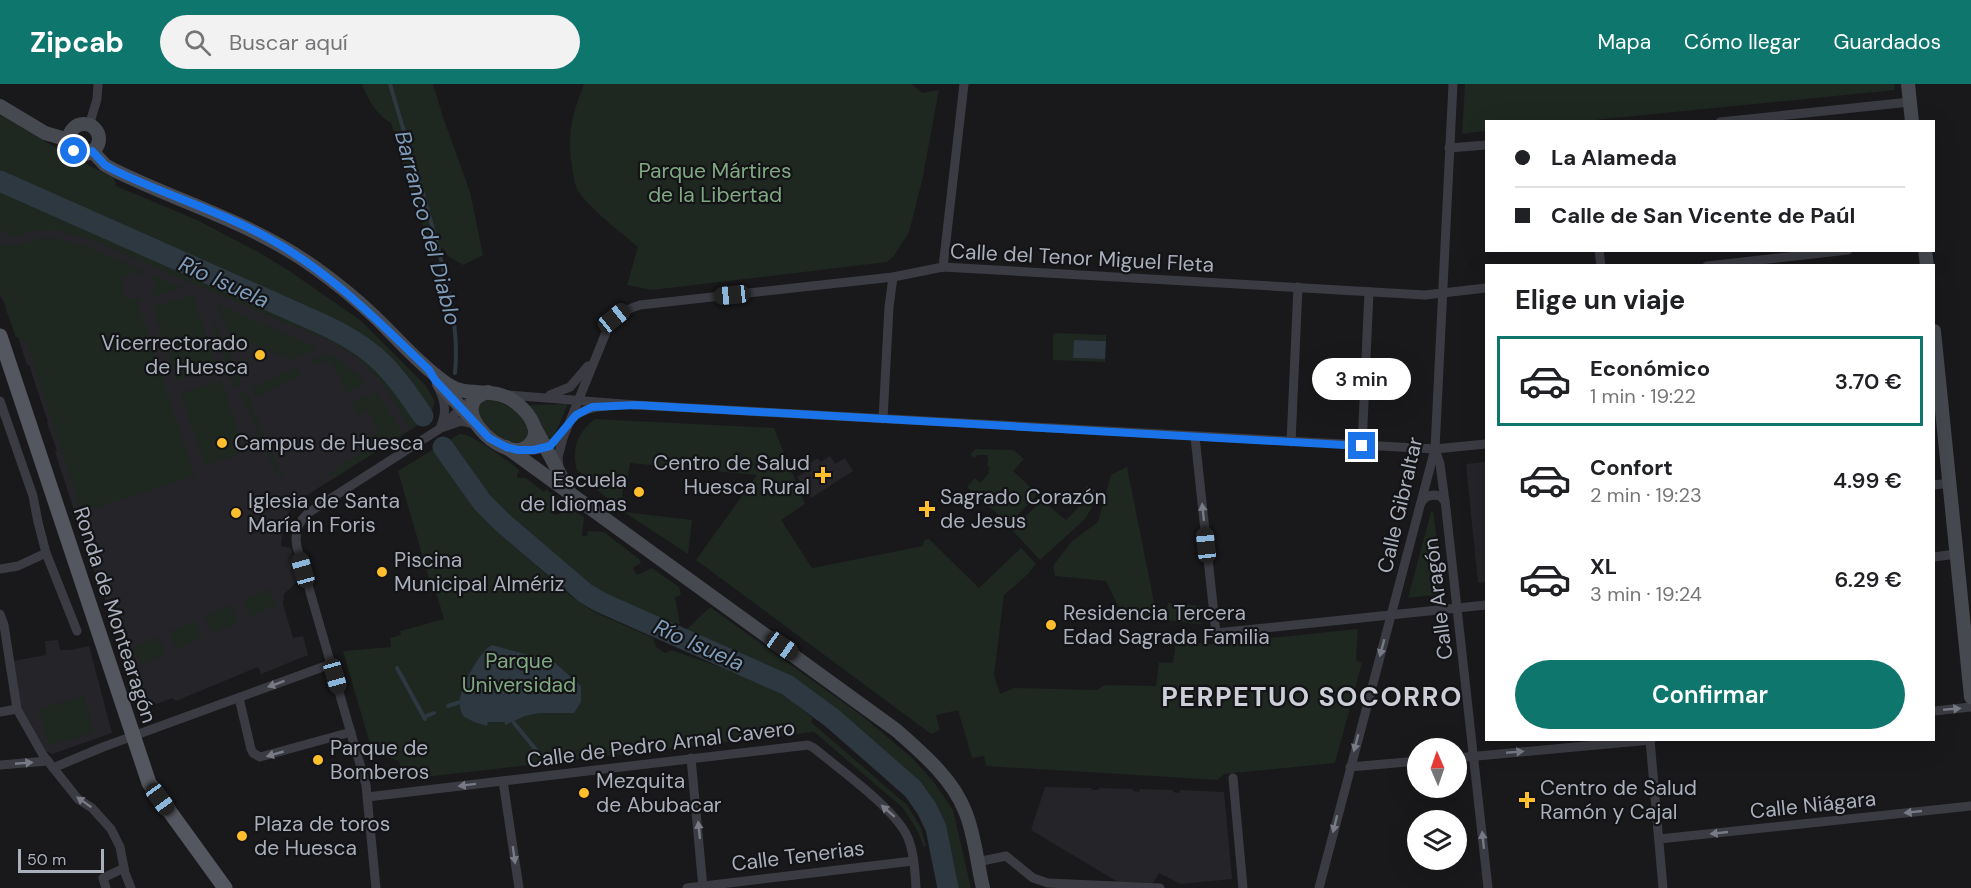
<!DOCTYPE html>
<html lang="es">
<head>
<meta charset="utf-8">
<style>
  :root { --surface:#fff; --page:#f2f2f2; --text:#202124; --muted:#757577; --line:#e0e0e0; --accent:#0f766e }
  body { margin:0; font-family:"DM Sans",sans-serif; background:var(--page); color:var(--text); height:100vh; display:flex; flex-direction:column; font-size:22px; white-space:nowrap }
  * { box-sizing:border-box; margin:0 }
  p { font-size:20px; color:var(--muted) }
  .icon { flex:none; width:33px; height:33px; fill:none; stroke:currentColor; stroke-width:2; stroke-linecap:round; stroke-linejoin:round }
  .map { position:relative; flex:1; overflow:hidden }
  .drawer { position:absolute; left:1485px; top:180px; width:450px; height:477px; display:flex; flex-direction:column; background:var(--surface); border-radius:0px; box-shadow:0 6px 24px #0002 }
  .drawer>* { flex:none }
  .hud { position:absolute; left:1485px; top:36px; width:450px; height:132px; border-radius:0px; box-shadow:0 6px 24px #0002; display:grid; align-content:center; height:132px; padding:0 30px; background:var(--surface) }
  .needle { width:39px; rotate:358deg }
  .fabs { position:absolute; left:1407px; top:654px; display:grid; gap:12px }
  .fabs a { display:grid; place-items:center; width:60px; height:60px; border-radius:50%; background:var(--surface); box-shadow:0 6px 24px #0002; font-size:30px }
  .scale { position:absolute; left:18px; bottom:15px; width:86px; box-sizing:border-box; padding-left:6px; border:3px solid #aaafbc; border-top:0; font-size:16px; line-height:21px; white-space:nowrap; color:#aaafbc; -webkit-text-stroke:4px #141417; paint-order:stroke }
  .end { position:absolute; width:27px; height:27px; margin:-14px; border:8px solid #1a73e8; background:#fff; box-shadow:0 0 0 3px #fff }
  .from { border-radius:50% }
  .bubble { position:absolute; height:42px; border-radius:21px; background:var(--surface); box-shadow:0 6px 24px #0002; font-size:20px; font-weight:600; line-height:42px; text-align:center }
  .car { position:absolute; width:18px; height:36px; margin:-18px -9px; border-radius:8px; box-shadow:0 0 4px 2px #0007; background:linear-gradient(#222 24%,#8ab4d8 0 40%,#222 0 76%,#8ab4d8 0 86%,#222 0) }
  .hud b { display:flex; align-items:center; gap:21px; height:57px; font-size:22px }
  .hud b+b { border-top:2px solid var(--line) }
  .hud i { width:15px; height:15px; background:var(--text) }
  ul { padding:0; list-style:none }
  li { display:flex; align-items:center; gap:18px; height:90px; margin:0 12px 9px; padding:0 18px; border:3px solid transparent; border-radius:0px }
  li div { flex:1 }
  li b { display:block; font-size:22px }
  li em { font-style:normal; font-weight:600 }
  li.on { border-color:var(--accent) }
  li>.icon { width:54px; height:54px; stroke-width:1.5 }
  h2 { padding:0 30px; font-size:27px; line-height:72px }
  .primary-button { display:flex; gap:12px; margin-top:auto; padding:12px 30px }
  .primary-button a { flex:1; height:69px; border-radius:36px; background:var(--accent); color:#fff; font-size:24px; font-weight:600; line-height:69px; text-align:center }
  header { display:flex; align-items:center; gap:36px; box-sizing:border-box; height:84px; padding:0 30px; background:var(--accent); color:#fff }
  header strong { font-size:28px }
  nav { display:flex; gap:33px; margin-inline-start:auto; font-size:21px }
  .search { width:420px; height:54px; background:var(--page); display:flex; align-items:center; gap:15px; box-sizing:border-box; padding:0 21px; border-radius:33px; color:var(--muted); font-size:22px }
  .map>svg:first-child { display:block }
  .built { fill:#252529 }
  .green { fill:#1e2720 }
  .water { fill:#2d3841 }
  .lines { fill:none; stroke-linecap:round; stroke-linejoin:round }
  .stream { stroke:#2d3841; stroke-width:4 }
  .river { stroke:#2d3841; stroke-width:21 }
  .street { stroke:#3b3c43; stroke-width:9 }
  .secondary { stroke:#474951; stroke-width:14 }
  .primary { stroke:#555760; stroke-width:15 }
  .oneway { fill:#787b86 }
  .route { stroke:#1a73e8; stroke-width:8 }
  .poi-dot { fill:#ffbf2d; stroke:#141417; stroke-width:2 }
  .labels { text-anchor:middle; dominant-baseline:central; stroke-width:4.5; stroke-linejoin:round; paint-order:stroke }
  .park-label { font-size:21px; fill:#80a983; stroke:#141417 }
  .street-label { font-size:21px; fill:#aaafbc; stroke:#141417 }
  .poi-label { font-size:21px; fill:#aaafbc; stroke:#141417; text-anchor:start }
  .water-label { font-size:22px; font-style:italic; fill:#7e9cba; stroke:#141417 }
  .district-label { font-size:27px; font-weight:bold; letter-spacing:1.5px; fill:#ccced8; stroke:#141417 }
</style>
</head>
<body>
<header>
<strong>Zipcab</strong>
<div class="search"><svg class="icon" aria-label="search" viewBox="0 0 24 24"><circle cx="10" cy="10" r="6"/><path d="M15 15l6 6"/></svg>Buscar aquí</div>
<nav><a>Mapa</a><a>Cómo llegar</a><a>Guardados</a></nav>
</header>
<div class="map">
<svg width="1971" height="804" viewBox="0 0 1971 804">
  <rect width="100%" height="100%" fill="#19191c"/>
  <g class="built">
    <polygon points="15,111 335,253 368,273 395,302 418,341 301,415 290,426 283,440 281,462 291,464 299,491 296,499 284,510 283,520 293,554 303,552 308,571 261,590 258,583 176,617 173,614 148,623 96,493 55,368 57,367 47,339 48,338 29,281 27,281 18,253 16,253 5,223 6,222 0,212 0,140"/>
    <polygon points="830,372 835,380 845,374 853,387 811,414 797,393 807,387 804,383 818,374 820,378"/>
    <polygon points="1486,378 1486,498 1478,499 1466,380"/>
    <polygon points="58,556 60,566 71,566 89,562 112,649 52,670 46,667 19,619 13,577 46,571 45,557"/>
    <polygon points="1045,703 1091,704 1092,706 1099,706 1099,704 1132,705 1133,707 1139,708 1140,705 1173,706 1173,708 1179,709 1180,706 1224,708 1232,795 1181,800 1159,789 1153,799 1118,798 1031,746"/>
  </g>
  <g class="green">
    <path d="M362,0h71l10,33 27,75 13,63 -20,10 -15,-9 -5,-8 -10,4 -16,-43 -26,-86c-16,-10 -22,-22 -29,-39z"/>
    <path d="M584,0h328l10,9 17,-3 -17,91 -13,51 -15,24 -7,6 -235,28 -25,-5 11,-38c-16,-14 -51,-40 -61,-58 -3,-7 -4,-15 -5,-23 -6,-32 1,-53 12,-82z"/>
    <polygon points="1465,0 1894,0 1895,6 1584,37 1486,38 1486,47 1462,50"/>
    <path d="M0,30l68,41 46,23 2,8 81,34 63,33 28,17 72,50 66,66 9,16 -4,10 -3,1c-25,-41 -41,-64 -85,-88l-321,-142 -7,12 338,152c30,20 47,47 65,78l-7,5c-23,-40 -35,-62 -75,-86l-247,-105 -34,-9 -23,1 -20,7 -12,-8z"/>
    <path d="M44,154c34,1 70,20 100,34l-1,2c-18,-8 -30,14 -13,25h11v2l-3,3 57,172 -113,36 -56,-171 -6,1 -1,-6h-3l-11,-29 2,-1 -5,-11h-2v-51l12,2z"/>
    <polygon points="152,191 182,203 152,213 156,202"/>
    <polygon points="193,211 217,284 177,296 153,223"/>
    <polygon points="217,220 318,264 281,282 291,275 233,253 239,266 237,267"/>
    <polygon points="214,236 242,300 234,304 213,238"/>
    <polygon points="1056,249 1106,251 1106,257 1074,256 1073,274 1105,275 1105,278 1053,276 1053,251"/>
    <polygon points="328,269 340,276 366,298 348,310 332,277 325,280 323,277 311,282 311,277"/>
    <polygon points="297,283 300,291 255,312 252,304"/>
    <polygon points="221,296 245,368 205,381 181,309"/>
    <polygon points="246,307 252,318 250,320 283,393 278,391 240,310"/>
    <polygon points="377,309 404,350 333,395 330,389 371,362 368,354 378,349 368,326 357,331 352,318"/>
    <path d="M488,314c18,6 54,21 35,44 -1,0 -9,1 -10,1 -12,-2 -45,-27 -33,-41 0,-1 7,-4 8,-4z"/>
    <polygon points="568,320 553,354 547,353 541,339 527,321"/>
    <path d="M595,335l179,9 31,76 -24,16 31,48 111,-22 1,-6 5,-1 50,49 42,-40 15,16 -8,10 -24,21 -10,80 6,19 14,-6 83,2 8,-5 51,1 3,-24 14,1 3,-22 35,3 147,-15 -2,31 6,3 -27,100 -111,11 -6,6 -232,-14 -2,-10 -12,2 -14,-48 -22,5 4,15 -9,4 -235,-174 61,-85 -127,-12 -2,13h-3l-3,21 4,1 -2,14 68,8 -4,34 -64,-42 -29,-24v-5l-18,-13c-6,-21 1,-38 18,-51z"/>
    <path d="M459,350c12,-2 49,27 60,36v3h-2v5h9l18,14 2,-3 13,10 -8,3 4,13 18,-5 11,7 -2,19h5l1,-5 16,1 35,27 2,4 -8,5 4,7 15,-7 27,19 2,8 -6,2 5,27 -6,2 -71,-31 -27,-19 -88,-80 -38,-56z"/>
    <path d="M434,365l40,60 90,82 30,21 59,26 3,9 9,6 7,-3c36,13 74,25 107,43 13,7 23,17 34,25l-2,4 96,83 14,23 5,18 -2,1 -7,-17 -14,-22 -89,-76 -406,47 -7,-8 -2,-10 -15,-5 -4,-8 -8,3 -29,-100 48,-4 -1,-9 11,-3 -1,-4 44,-12 -10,-34 -3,1 -33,-115z"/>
    <polygon points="976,365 1014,366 1024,375 1013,387 1038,410 1009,440 967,403 975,394 980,399 989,389 988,387 990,384 987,381 988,376 987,371 978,371 974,374 970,370"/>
    <polygon points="1127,383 1155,523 1167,524 1168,519 1200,522 1201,540 1129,532 1120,526 1106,497 1055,492 1053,482 1072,457 1098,438 1111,391"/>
    <polygon points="1087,402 1096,407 1091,425 1085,435 1040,476 1012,446 1042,416 1066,436 1079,423 1066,410 1074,415"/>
    <polygon points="1433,427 1444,510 1408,514 1431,428"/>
    <polygon points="268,505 276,521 250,533 243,516"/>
    <polygon points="230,521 238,538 212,549 205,532"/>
    <polygon points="710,523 865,634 912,674 933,697 953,726 971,804 956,804 943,742 934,721 919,700 839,630 791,594 685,547"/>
    <polygon points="195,537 202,554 177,565 169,548"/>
    <polygon points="158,553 165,570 140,581 133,564"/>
    <polygon points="84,612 94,649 49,661 39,625"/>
  </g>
  <g class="water">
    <polygon points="1074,256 1106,257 1105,275 1073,274"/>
    <path d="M492,561l62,17 27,24v16l-7,11h-35l-14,3 -20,9v-3h-17l-1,4 -13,-4 -11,-6c-3,-6 -4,-12 -3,-18 3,-14 20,-48 32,-53z"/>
  </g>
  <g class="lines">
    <g class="stream">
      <path d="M390,0c16,57 36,114 50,172 10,39 19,76 15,117"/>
      <polyline points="397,584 425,635"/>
      <polyline points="448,622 460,618"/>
      <polyline points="424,633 434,629"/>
      <polyline points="514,639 537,667"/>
    </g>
    <g class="river">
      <path d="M0,97l322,143c52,24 70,45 101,92"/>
      <polyline points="443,363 482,418 502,438 585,509 600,518 787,601 832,634 913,705 927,725 936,744 948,804"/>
    </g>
    <g class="street">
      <polyline points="1720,38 1910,18"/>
      <polyline points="89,42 97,15 98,0"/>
      <polyline points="1449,64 1486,61"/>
      <polyline points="1599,166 1601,182"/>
      <polyline points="1707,182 1848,166"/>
      <polyline points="943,183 964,0"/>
      <path d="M438,303c7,14 9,24 3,39"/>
      <polyline points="507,311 636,321 1435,365 1486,360"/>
      <polyline points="550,311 570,303 588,282"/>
      <polyline points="0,317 33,412 38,438 46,469 77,547"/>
      <path d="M573,334c10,-9 21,-11 34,-12"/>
      <polyline points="883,335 889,223 893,193"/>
      <polyline points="444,340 476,311"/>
      <polyline points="1195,353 1216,549 1486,521"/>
      <polyline points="1291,358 1298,203"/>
      <polyline points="1362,362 1369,208"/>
      <polyline points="1435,365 1440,380 1446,425 1488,804"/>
      <path d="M521,366c17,2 30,-3 41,-16"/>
      <path d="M559,384l-1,-11 5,-19 44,-108c9,-14 17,-20 33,-25l253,-28 50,-10 482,28 61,-7"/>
      <polyline points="1934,401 1949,399"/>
      <path d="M1421,419c4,-8 11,-9 19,-7l5,5"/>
      <polyline points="1934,473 1956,470"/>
      <polyline points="0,485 18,482 46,469"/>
      <polyline points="0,530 4,541 17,625 43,671 78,715 92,724 111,745 120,763 125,789 131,804"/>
      <polyline points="239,614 251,665 253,669 260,673 351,648"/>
      <polyline points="1934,627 1971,623"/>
      <polyline points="0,628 17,625"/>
      <polyline points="1650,656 1663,804"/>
      <polyline points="691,674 703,804"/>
      <polyline points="1456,674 1651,656"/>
      <polyline points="0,681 48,677"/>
      <polyline points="1350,683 1418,677"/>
      <polyline points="53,684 103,663 331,580"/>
      <polyline points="1233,694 1243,804"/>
      <polyline points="503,697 519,804"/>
      <path d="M367,713l441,-52 6,3c25,21 82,61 94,90 6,15 7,33 8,50"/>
      <polyline points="1659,755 1971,722"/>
      <polyline points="977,778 1006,772 1033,794 1048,799 1160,804"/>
      <polyline points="106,804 103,794 124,784"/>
      <path d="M376,804l-10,-103 -69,-238c-3,-14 1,-25 11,-34l133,-85 20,-7 13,3"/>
      <polyline points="687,804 913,777"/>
      <polyline points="1319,804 1435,365 1453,0"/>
    </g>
    <g class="secondary">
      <polyline points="1908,0 1912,38"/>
      <polyline points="0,22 45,49 69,56"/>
      <circle cx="84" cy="55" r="15"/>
      <path d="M92,67l13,14 9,5c67,33 139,53 200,97 21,15 42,32 60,49 24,23 46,49 73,68 23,17 49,-3 76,25 5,5 10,12 12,20 1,7 -3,15 -10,19 -25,13 -81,-44 -37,-56"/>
      <polyline points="1925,166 1927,182"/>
      <polyline points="1934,247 1971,613"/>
      <polyline points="439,300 473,336"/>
      <polyline points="534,342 569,407"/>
      <path d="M506,363l390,283c26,23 56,48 69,81 10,24 12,52 18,77"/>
    </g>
    <polyline class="primary" points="0,252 149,699 225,804"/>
  </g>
  <defs><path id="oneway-solid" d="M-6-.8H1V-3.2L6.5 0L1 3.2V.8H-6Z" transform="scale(1.5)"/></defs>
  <g class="oneway">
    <use href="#oneway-solid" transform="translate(1203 428) rotate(-96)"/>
    <use href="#oneway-solid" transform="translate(1382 564) rotate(105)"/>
    <use href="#oneway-solid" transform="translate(276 600) rotate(160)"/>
    <use href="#oneway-solid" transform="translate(1952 625) rotate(-5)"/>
    <use href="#oneway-solid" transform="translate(1356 659) rotate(105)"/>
    <use href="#oneway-solid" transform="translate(1515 668) rotate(-5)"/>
    <use href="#oneway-solid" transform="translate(275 670) rotate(164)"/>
    <use href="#oneway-solid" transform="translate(24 679) rotate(-5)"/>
    <use href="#oneway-solid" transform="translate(467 701) rotate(173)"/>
    <use href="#oneway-solid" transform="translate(84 718) rotate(-145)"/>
    <use href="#oneway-solid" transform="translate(888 727) rotate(-139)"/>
    <use href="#oneway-solid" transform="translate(1913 728) rotate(174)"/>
    <use href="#oneway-solid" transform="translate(1335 740) rotate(104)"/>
    <use href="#oneway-solid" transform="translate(699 746) rotate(-96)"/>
    <use href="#oneway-solid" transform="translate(1719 749) rotate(174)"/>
    <use href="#oneway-solid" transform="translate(1483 756) rotate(-96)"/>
    <use href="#oneway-solid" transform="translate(514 771) rotate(82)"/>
  </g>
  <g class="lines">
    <path class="route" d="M74,67l8,3 10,-3 13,14 9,5c51,25 106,41 156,69 61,34 109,83 159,131l6,10 54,58 17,9 12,3h16l16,-4 26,-31 16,-8 44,-2 726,41"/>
  </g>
  <g class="poi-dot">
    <circle cx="260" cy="271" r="6"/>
    <circle cx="222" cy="359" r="6"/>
    <path d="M820 382h6v6h6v6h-6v6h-6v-6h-6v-6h6z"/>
    <circle cx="639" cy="408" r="6"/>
    <path d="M924 416h6v6h6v6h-6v6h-6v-6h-6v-6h6z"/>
    <circle cx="236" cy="429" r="6"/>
    <circle cx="382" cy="488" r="6"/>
    <circle cx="1051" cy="541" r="6"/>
    <circle cx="318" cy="676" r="6"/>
    <circle cx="584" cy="709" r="6"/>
    <path d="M1524 707h6v6h6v6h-6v6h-6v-6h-6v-6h6z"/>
    <circle cx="242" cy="752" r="6"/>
  </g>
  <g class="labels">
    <g class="park-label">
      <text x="715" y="87">Parque Mártires<tspan x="715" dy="24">de la Libertad</tspan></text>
      <text x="519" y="577">Parque<tspan x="519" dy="24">Universidad</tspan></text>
    </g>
    <g class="street-label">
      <text transform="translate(1082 174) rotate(3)">Calle del Tenor Miguel Fleta</text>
      <text transform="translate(1400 421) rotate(-77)">Calle Gibraltar</text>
      <text transform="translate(1438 515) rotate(-97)">Calle Aragón</text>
      <text transform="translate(115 531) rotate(72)">Ronda de Montearagón</text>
      <text transform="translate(661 660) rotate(-7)">Calle de Pedro Arnal Cavero</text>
      <text transform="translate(1813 721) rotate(-6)">Calle Niágara</text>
      <text transform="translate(798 772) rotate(-7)">Calle Tenerias</text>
    </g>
    <g class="poi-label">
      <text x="248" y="259" text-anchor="end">Vicerrectorado<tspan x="248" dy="24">de Huesca</tspan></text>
      <text x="234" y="359">Campus de Huesca</text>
      <text x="810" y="379" text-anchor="end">Centro de Salud<tspan x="810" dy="24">Huesca Rural</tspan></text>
      <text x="627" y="396" text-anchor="end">Escuela<tspan x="627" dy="24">de Idiomas</tspan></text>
      <text x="940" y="413">Sagrado Corazón<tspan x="940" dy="24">de Jesus</tspan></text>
      <text x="248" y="417">Iglesia de Santa<tspan x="248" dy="24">María in Foris</tspan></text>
      <text x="394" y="476">Piscina<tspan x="394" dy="24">Municipal Almériz</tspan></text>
      <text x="1063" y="529">Residencia Tercera<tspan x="1063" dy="24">Edad Sagrada Familia</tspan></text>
      <text x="330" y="664">Parque de<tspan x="330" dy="24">Bomberos</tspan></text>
      <text x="596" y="697">Mezquita<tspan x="596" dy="24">de Abubacar</tspan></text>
      <text x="1540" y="704">Centro de Salud<tspan x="1540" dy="24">Ramón y Cajal</tspan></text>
      <text x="254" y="740">Plaza de toros<tspan x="254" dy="24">de Huesca</tspan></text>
    </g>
    <g class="water-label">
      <text transform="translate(428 144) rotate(75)">Barranco del Diablo</text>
      <text transform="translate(224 198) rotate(24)">Río Isuela</text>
      <text transform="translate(699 561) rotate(24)">Río Isuela</text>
    </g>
    <g class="district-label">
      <text x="1312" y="612">PERPETUO SOCORRO</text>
    </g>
  </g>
</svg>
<div class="fabs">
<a><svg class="needle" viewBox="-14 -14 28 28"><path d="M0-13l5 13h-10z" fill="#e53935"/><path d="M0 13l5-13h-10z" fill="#757577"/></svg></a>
<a><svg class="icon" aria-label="layers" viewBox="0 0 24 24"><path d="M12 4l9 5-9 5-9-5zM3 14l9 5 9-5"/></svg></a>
</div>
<div class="scale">50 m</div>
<i class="end from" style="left:74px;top:67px"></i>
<i class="end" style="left:1362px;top:362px"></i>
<div class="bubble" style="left:1312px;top:274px;width:99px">3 min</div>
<i class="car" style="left:732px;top:211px;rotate:264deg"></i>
<i class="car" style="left:614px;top:234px;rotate:51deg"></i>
<i class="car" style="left:1206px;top:461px;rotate:354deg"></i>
<i class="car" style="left:303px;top:486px;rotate:344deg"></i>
<i class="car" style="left:782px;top:562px;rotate:125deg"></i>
<i class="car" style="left:335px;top:592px;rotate:164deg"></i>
<i class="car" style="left:160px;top:715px;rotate:144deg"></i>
<div class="hud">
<b><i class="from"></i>La Alameda</b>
<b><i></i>Calle de San Vicente de Paúl</b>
</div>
<section class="drawer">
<h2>Elige un viaje</h2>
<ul>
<li class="on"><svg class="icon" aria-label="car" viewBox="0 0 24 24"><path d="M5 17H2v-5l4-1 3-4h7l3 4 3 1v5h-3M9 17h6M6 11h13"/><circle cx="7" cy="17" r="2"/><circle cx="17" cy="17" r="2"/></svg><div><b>Económico</b><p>1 min · 19:22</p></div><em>3.70 €</em></li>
<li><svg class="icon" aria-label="car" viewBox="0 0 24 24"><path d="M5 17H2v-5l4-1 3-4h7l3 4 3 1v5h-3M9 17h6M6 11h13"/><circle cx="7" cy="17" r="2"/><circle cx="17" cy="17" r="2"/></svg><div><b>Confort</b><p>2 min · 19:23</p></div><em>4.99 €</em></li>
<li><svg class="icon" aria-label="car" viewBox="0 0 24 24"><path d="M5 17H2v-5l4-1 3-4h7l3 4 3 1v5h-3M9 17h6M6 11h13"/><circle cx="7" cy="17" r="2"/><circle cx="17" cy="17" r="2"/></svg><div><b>XL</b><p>3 min · 19:24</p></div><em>6.29 €</em></li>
</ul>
<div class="primary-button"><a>Confirmar</a></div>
</section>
</div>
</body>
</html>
